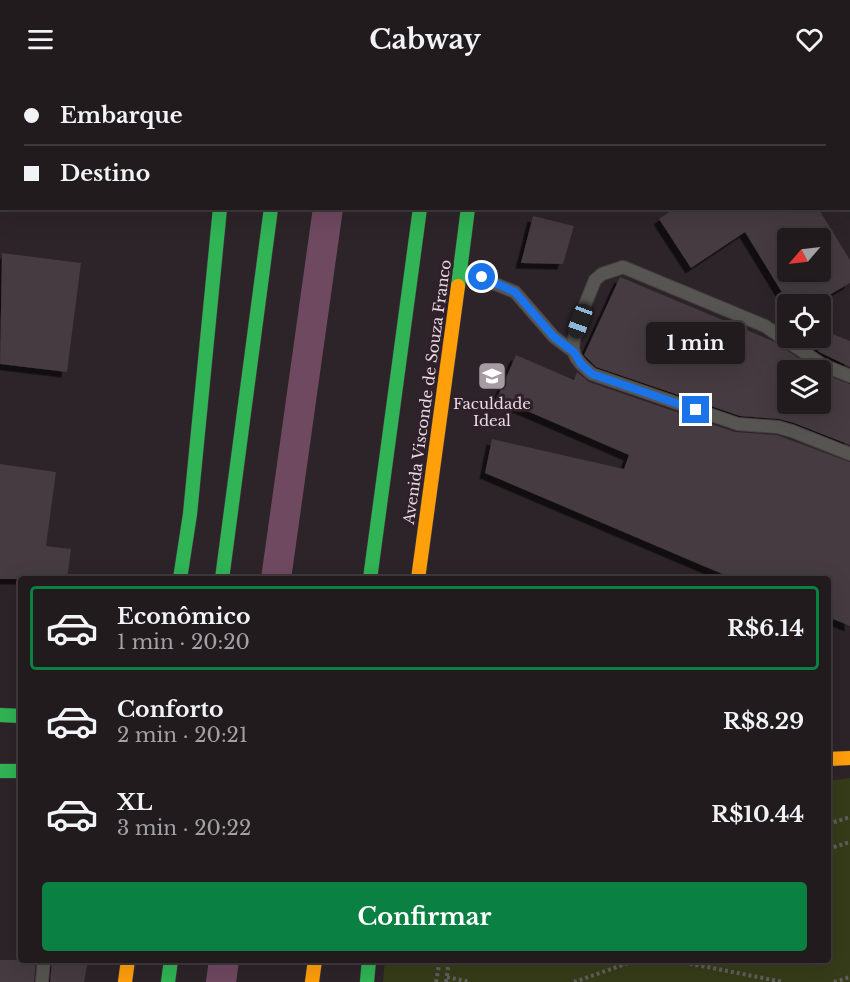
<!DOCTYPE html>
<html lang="pt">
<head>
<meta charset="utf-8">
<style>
  :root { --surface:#211b1e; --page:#292427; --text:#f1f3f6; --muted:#a2a1a4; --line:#3e393c; --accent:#0b8043 }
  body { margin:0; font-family:"Libre Baskerville",serif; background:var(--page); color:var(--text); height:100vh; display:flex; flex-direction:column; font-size:22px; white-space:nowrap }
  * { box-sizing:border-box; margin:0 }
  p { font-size:20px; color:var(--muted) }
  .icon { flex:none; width:33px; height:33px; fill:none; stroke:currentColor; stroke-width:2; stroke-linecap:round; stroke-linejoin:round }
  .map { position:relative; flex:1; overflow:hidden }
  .drawer { position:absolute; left:18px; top:498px; width:813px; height:387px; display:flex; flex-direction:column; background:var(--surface); border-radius:6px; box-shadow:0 6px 24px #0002,0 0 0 2px var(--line) }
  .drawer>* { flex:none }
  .guide { position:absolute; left:0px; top:0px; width:850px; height:132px; box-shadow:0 6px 24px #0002,0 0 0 2px var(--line); display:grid; align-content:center; height:132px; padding:0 24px; background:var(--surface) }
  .needle { width:39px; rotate:242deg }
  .buttons { position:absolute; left:777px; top:150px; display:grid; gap:12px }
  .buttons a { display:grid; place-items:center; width:54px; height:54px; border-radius:6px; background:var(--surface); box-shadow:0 6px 24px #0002,0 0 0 2px var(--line); font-size:30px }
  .end { position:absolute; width:27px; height:27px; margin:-14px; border:8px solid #1a73e8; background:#fff; box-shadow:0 0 0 3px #fff }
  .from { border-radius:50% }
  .bubble { position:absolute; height:42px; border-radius:6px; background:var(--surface); box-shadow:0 6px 24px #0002,0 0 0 2px var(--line); font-size:20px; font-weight:800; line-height:42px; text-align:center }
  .car { position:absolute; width:18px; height:36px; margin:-18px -9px; border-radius:8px; box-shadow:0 0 4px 2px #0007; background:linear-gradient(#222 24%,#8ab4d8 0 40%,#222 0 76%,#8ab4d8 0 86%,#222 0) }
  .guide b { display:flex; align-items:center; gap:21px; height:57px; font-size:22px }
  .guide b+b { border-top:2px solid var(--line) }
  .guide i { width:15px; height:15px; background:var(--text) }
  ul { padding:10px 0 0; list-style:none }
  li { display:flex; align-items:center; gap:18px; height:84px; margin:0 12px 9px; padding:0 12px; border:3px solid transparent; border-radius:6px }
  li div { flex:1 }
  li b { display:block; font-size:22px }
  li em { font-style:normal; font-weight:800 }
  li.active { border-color:var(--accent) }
  li>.icon { width:54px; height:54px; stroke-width:1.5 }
  .action { display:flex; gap:12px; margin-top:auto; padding:12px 24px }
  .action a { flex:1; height:69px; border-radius:6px; background:var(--accent); color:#fff; font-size:24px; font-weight:800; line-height:69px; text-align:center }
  header { display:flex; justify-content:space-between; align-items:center; height:78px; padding:0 24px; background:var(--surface); font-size:27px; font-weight:800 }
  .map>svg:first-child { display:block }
  .built { fill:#392530 }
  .green { fill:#363c19 }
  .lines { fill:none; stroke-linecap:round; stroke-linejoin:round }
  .canal { stroke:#6f4960; stroke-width:30 }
  .building { fill:#443a3f; fill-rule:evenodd; filter:url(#shadow) }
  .lane-casing { stroke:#494245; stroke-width:14 }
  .fast-casing { stroke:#494245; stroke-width:15 }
  .slow-casing { stroke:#494245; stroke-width:15 }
  .jam-casing { stroke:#494245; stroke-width:15 }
  .path { stroke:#605e5c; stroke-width:4; stroke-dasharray:3 3; stroke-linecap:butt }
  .lane { stroke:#565552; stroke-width:12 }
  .fast { stroke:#30b455; stroke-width:14 }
  .slow { stroke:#ff9f0a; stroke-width:14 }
  .jam { stroke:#e5322d; stroke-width:14 }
  .route { stroke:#1a73e8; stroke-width:8 }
  .labels { text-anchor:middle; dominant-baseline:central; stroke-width:6; stroke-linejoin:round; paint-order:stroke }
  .street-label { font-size:15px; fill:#e6dbe0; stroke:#302029 }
  .poi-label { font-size:15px; fill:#e6dbe0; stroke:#302029 }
</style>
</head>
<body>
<header><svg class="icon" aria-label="menu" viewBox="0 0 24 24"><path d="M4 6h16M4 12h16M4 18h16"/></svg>Cabway<svg class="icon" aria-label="heart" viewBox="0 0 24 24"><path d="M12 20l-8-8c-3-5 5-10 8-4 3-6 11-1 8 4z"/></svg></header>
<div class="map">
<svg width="850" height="904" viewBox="0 0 850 904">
  <defs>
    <filter id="shadow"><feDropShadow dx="-5.5" dy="5.5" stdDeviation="0" flood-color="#0009"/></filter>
  </defs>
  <rect width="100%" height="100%" fill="#2c2428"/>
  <polygon class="built" points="0,0 37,0 2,2 1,125"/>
  <polygon class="green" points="850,700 850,904 383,904 385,882 828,882 828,703"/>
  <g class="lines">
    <g class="canal">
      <polyline points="345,2 346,0"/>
      <polyline points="276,501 328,130"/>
      <polyline points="221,904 224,882"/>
    </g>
  </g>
  <g class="building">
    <path d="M675,130h143l32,52v23l-36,21h-25l-44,-72 -54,36 -32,-49zM788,160h32v34h-32z"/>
    <polygon points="533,138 574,148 563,186 521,185"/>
    <polygon points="2,175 81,185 67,294 0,286"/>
    <polygon points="620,199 775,264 816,292 788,292 788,326 820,326 820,295 850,306 850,367 794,345 779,341 740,338 596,289 584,277"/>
    <polygon points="820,251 850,263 850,289 819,274 810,260 820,260"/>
    <polygon points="516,277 574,302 577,294 589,304 735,354 777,357 850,384 850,548 828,539 828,501 734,501 485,395 492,361 624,391 629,377 497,320"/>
    <polygon points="0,386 56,394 46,468 71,471 67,501 0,501"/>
    <polygon points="0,882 36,882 34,904 0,904"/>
    <polygon points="52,882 88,882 84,904 50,904"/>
  </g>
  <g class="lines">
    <g class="lane-casing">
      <g id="lane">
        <polyline points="461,192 515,214 554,259 574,274"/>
        <path d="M850,298l-27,-11 -58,-39 -142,-59 -21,7 -7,6c-6,16 -26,58 -21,73 3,9 11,15 18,21l146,50 40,3 14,4 58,23"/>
        <polyline points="42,904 44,882"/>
      </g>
    </g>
    <g class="fast-casing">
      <g id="fast">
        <polyline points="236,0 236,2"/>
        <polyline points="288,0 288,2"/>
        <polyline points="437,0 437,2"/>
        <polyline points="458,208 468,130"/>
        <polyline points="180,501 190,436 220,130"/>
        <polyline points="222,501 271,130"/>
        <polyline points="370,501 420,130"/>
        <polyline points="0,637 21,638"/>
        <polyline points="0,693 21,693"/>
        <polyline points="168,904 171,882"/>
        <polyline points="367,904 369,882"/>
      </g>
    </g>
    <g class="slow-casing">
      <g id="slow">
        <polyline points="418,501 458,208"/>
        <polyline points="828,681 850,680"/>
        <polyline points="125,904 128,882"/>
        <polyline points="312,904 315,882"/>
      </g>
    </g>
    <g class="jam-casing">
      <polyline id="jam" points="486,0 486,2"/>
    </g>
    <g class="path">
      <polyline points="828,746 850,739"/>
      <polyline points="828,771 850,764"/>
      <polyline points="672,882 783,904"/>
      <polyline points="447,899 470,904"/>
      <polyline points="436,904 440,882"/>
      <polyline points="446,904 449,882"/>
      <polyline points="574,904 637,882"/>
      <polyline points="834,904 850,899"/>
    </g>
    <use href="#lane" class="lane"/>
    <use href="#fast" class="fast"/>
    <use href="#slow" class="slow"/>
    <use href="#jam" class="jam"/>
  </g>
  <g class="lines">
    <polyline class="route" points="482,199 515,214 554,259 574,274 581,286 592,296 696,332"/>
  </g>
  <defs>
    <g id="university-square" transform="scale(1.5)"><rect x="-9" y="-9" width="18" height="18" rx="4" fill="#a59ba0" stroke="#302029"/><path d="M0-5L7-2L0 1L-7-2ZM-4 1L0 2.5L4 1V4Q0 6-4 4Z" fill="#fff"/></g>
  </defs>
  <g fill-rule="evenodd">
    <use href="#university-square" x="492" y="298"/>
  </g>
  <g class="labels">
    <g class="street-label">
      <text transform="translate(427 314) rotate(-82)">Avenida Visconde de Souza Franco</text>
    </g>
    <g class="poi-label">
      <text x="492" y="325">Faculdade<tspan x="492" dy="17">Ideal</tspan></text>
    </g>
  </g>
</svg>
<div class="buttons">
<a><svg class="needle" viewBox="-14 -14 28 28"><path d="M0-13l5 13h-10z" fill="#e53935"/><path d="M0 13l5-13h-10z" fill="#a2a1a4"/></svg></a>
<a><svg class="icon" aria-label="locate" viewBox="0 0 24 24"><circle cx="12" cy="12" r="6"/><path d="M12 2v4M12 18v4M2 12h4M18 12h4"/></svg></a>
<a><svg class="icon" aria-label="layers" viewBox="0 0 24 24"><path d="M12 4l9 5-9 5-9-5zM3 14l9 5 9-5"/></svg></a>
</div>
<i class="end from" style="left:482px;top:199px"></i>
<i class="end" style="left:696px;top:332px"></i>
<div class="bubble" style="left:646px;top:244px;width:99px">1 min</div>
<i class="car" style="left:580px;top:243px;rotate:200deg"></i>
<div class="guide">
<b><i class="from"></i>Embarque</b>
<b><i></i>Destino</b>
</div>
<section class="drawer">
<ul>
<li class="active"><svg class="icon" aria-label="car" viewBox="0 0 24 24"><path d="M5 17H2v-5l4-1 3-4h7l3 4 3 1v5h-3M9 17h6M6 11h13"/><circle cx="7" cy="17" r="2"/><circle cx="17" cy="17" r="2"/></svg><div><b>Econômico</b><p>1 min · 20:20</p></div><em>R$6.14</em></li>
<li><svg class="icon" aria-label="car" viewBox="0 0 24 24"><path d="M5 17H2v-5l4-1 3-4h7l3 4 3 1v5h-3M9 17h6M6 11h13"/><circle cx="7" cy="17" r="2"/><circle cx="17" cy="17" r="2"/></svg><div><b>Conforto</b><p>2 min · 20:21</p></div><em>R$8.29</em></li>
<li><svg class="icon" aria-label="car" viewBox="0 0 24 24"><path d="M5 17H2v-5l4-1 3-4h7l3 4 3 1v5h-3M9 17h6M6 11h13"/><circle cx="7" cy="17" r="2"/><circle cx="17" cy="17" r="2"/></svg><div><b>XL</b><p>3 min · 20:22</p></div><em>R$10.44</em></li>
</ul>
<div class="action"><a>Confirmar</a></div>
</section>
</div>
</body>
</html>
